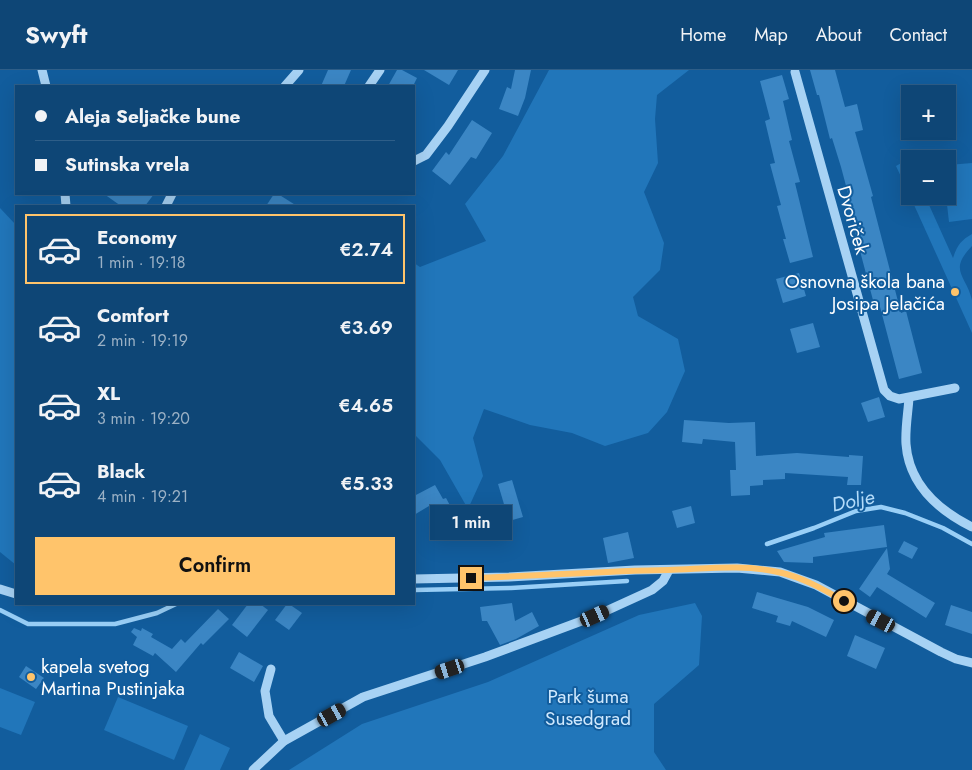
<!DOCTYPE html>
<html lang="en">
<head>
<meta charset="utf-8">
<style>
  :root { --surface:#0e4676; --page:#1c507e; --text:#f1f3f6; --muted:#9bb1c5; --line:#2e5e88; --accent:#ffc46b }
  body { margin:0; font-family:Jost,sans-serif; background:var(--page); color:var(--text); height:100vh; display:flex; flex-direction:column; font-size:19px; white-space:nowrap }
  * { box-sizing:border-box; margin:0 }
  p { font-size:16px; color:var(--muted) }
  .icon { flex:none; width:28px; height:28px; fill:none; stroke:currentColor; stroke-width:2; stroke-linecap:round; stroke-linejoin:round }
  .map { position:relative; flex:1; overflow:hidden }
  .panel { position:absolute; left:15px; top:135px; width:400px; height:400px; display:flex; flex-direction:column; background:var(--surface); border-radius:0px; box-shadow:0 5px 20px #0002,0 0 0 1px var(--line) }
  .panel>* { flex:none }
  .hud { position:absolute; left:15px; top:15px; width:400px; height:110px; border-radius:0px; box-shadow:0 5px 20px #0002,0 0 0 1px var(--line); display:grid; align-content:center; height:110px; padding:0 20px; background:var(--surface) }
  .buttons { position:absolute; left:901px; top:15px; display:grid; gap:10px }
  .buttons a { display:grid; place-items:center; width:55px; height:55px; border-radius:0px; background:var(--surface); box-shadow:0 5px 20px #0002,0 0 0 1px var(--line); font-size:25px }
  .end { position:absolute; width:22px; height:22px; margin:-11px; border:6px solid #ffc46b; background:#111; box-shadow:0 0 0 2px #111 }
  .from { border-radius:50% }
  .bubble { position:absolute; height:35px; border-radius:0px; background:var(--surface); box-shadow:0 5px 20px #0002,0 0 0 1px var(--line); font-size:16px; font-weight:600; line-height:35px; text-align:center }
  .car { position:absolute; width:15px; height:30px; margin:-15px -8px; border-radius:6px; box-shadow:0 0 4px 1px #0007; background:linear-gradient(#222 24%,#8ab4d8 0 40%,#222 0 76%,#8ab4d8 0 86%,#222 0) }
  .hud b { display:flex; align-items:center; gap:18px; height:48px; font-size:19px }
  .hud b+b { border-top:1px solid var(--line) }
  .hud i { width:12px; height:12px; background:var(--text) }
  ul { padding:9px 0 0; list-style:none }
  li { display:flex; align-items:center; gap:15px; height:70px; margin:0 10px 8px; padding:0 10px; border:2px solid transparent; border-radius:0px }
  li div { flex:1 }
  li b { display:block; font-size:19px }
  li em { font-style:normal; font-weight:600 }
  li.current { border-color:var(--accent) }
  li>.icon { width:45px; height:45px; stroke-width:1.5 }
  .action { display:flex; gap:10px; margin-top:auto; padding:10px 20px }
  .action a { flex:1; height:58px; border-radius:0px; background:var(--accent); color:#111; font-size:20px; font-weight:600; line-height:58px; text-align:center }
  header { display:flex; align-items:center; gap:30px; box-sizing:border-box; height:70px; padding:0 25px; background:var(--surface); border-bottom:1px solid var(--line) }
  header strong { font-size:24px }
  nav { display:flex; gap:28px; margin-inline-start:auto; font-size:18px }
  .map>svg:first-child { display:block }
  .green { fill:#2176ba }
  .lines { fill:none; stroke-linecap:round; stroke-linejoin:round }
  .stream { stroke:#99cff7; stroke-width:4.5 }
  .building { fill:#3b86c4 }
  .minor { stroke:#a7d2f4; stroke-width:9 }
  .route { stroke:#ffc46b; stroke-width:6 }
  .poi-dot { fill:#ffc46b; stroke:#125d9d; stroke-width:2 }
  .labels { text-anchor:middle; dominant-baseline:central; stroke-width:4; stroke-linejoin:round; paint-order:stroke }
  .street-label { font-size:19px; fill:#fff; stroke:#125d9d }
  .poi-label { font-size:19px; fill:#fff; stroke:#125d9d; text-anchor:end }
  .park-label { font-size:19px; fill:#d0e9fe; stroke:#125d9d }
  .water-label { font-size:20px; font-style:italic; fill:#b4dcfa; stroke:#125d9d }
</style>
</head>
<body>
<header>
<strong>Swyft</strong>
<nav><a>Home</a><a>Map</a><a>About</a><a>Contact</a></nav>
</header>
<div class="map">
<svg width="972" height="700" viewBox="0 0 972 700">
  <rect width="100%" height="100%" fill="#125d9d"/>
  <g class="green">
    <polygon points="549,0 689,0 657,25 655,49 658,93 644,122 664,173 660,200 633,227 638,246 678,269 685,301 667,342 648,363 605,376 572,363 530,355 484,339 473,368 483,406 468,439 440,390 414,364 414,193 420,197 486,171 465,134 503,86"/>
    <polygon points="908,89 910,93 910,126 896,96"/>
    <polygon points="972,93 972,149 949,152 946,126 948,126 948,95"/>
    <path d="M910,126h15l28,62c4,-12 8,-18 19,-24v12c-24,25 -6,29 0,54 0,10 0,23 0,33z"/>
    <polygon points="0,138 16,155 16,495 0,482"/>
    <polygon points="695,533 702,546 699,595 654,634 654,682 666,700 289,700 362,654 488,612 639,545"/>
    <polygon points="0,618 35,632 21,665 0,657"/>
    <polygon points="118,627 188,656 174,690 104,660"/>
    <polygon points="200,664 230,678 220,700 184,700"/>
  </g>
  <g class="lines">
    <g class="stream">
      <polyline points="767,474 814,458 856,441 881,437 905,443 943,458 972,474"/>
      <polyline points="414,520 511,518 627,511"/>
      <polyline points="0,540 28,554 115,554 157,543 176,534"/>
    </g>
  </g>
  <g class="building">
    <polygon points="328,0 351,0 344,16 321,16"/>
    <polygon points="397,0 402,0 417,8 413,16 388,16"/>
    <polygon points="424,0 458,0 449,15"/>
    <polygon points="515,0 531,0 525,28 518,46 499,39 507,17 511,19"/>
    <polygon points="810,0 835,0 845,37 857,34 863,60 855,62 873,126 871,127 901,243 906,241 922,303 899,309 879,233 874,234 850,143 853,142 841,97 832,68 830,69 819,25 817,25"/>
    <polygon points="782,5 789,29 783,31 792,70 789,71 800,112 795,113 813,187 790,193 783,169 786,169 777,136 781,135 770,94 775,93 765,51 770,49 760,11"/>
    <polygon points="472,50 492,63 476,89 471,87 450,115 432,101 446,82 449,85"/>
    <polygon points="104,124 154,124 145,136 121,136"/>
    <polygon points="274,124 278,124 297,136 266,136"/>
    <polygon points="799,203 806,226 783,233 776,209"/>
    <polygon points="813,253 820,277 797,283 790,259"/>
    <polygon points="879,327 885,347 868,352 861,333"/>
    <polygon points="684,350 729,353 755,352 756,386 797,383 849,387 849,385 863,386 861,415 847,415 848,407 785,403 785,409 763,410 763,415 750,416 750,425 731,426 730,400 736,400 735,372 703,369 702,374 682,372"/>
    <polygon points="512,410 523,447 509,451 498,414"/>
    <polygon points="435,415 443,429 446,428 453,441 436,450 429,436 414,445 414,426"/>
    <polygon points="691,436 695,453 677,458 672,441"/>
    <polygon points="884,455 887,477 813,487 813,493 784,492 777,481 825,467 824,463"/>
    <polygon points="628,462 634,488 608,493 603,468"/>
    <polygon points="904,471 918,478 912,489 898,482"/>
    <polygon points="887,478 890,499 887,504 935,533 926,548 877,517 870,527 859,519"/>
    <polygon points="757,522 808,537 834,550 826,567 792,551 790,556 776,552 778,546 752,538"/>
    <polygon points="512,533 515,551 532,542 539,556 516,569 500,575 487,551 482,551 480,537"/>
    <polygon points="248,534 260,534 268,540 247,567 232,555"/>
    <polygon points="287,534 289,534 302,543 289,560 275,550"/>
    <polygon points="951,535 972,542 972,564 945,555"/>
    <polygon points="218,539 229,549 203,575 201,573 176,602 155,583 153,586 133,575 137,567 131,562 134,558 141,561 142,558 153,564 151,567 172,579 181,569 185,573"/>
    <polygon points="855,565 885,578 876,599 847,586"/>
    <polygon points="239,582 263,596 254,612 230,598"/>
    <polygon points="26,596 44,608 36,619 19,607"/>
  </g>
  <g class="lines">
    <g class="minor">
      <polyline points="42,0 46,16"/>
      <polyline points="795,2 884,320 890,326 899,329 955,318"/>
      <polyline points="285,16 299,0"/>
      <polyline points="369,16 380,0"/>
      <polyline points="414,91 426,85 448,56 485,0"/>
      <polyline points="65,124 66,136"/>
      <polyline points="166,136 172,124"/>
      <path d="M909,328c-1,15 -4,31 -3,46 3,41 32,66 66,83"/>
      <polyline points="414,509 509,507 635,500 737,498 780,502 816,515 941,582 956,589 972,593"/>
      <polyline points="0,519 16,524"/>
      <polyline points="271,599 265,621 269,646 284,671"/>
      <polyline points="253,700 284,671 363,627 485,587 595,546 652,520 663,511 669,500"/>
    </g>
  </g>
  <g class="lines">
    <path class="route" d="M471,508c66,-2 132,-7 197,-8 37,-1 74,-6 110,2 24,5 45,17 66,29"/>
  </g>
  <g class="poi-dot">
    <circle cx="955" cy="222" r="5"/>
    <circle cx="31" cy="607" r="5"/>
  </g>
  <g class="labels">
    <g class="street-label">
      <text transform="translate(853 150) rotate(74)">Dvoriček</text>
    </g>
    <g class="poi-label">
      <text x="945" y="211">Osnovna škola bana<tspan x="945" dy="22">Josipa Jelačića</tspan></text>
      <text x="41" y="596" text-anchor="start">kapela svetog<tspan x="41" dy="22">Martina Pustinjaka</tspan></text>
    </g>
    <g class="park-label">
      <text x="588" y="626">Park šuma<tspan x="588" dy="22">Susedgrad</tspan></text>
    </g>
    <g class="water-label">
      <text transform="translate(853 431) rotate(-12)">Dolje</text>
    </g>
  </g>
</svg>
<div class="buttons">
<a>+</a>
<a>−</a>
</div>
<i class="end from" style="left:844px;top:531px"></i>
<i class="end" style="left:471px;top:508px"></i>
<div class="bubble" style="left:430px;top:435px;width:82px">1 min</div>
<i class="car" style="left:595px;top:546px;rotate:66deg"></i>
<i class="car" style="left:881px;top:551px;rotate:298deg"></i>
<i class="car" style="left:450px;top:599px;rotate:252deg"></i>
<i class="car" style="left:332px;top:645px;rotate:61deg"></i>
<div class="hud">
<b><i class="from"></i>Aleja Seljačke bune</b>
<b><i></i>Sutinska vrela</b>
</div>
<section class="panel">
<ul>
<li class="current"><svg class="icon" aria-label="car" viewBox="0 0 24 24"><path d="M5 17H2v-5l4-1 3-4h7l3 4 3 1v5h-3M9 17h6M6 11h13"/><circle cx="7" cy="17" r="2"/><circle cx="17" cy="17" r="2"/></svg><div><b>Economy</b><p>1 min · 19:18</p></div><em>€2.74</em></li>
<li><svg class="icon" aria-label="car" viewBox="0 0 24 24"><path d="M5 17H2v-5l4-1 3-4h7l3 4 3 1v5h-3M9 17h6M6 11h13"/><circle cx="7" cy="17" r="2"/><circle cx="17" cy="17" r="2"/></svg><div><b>Comfort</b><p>2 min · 19:19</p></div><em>€3.69</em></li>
<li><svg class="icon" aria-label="car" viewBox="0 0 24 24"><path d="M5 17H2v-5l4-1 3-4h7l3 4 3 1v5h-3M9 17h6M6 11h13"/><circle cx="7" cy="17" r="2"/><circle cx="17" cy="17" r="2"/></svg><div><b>XL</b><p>3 min · 19:20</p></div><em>€4.65</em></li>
<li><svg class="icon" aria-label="car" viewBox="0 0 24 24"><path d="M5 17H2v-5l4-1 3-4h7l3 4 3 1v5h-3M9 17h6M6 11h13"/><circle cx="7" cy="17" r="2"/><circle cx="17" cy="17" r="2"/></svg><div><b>Black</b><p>4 min · 19:21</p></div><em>€5.33</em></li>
</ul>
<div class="action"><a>Confirm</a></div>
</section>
</div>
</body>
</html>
